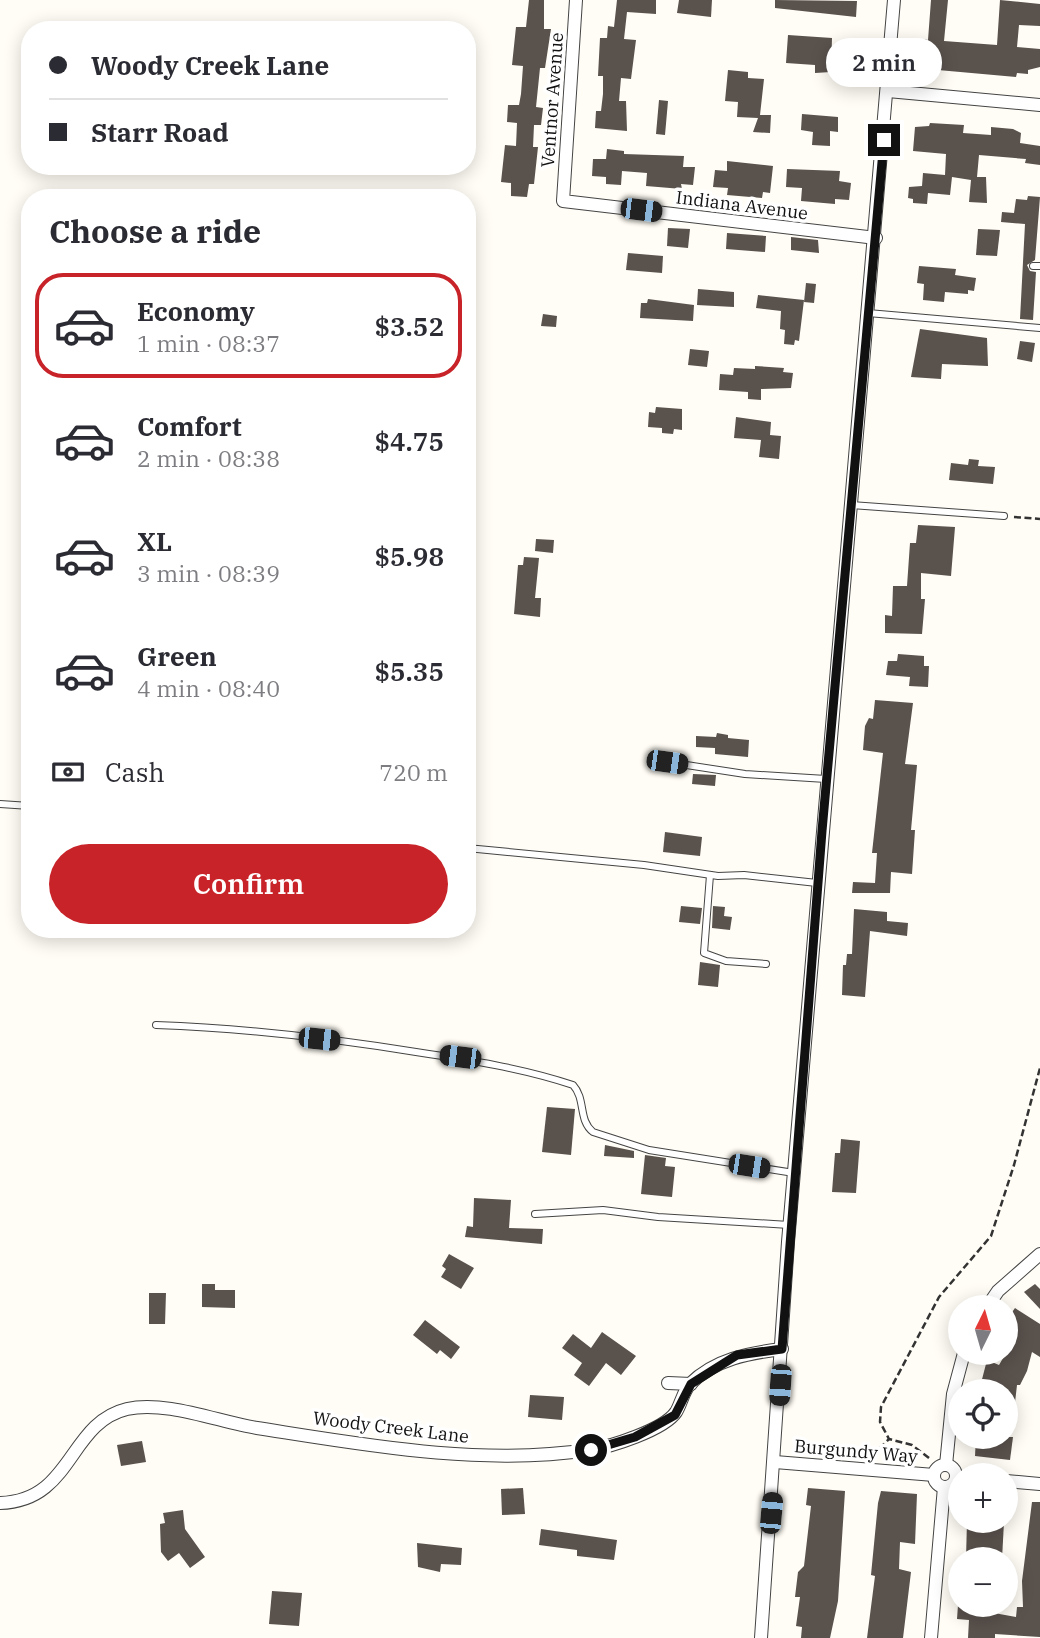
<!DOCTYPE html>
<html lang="en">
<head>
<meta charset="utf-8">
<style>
  :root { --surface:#fff; --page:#f7f7f7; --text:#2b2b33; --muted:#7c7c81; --line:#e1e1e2; --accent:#c72329 }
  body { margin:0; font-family:"IBM Plex Serif",serif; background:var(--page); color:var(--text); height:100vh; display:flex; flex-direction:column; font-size:26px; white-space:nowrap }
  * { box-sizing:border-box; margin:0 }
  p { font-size:23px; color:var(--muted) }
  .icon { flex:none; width:38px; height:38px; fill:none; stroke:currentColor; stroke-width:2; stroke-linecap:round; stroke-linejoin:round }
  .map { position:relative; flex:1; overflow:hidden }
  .side { position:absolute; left:21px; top:189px; width:455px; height:749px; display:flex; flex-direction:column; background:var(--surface); border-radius:28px; box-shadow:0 4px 18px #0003 }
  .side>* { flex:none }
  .top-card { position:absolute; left:21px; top:21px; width:455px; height:154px; border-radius:28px; box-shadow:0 4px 18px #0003; display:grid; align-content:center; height:154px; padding:0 28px; background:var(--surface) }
  .needle { width:46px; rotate:5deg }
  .tools { position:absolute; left:948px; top:1295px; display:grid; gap:14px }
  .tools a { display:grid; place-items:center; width:70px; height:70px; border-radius:50%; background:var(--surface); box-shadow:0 4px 18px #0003; font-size:35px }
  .end { position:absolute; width:32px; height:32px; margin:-16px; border:9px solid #111; background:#fff; box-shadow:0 0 0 4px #fff }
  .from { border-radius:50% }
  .bubble { position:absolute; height:49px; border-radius:24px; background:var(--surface); box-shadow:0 4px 18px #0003; font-size:23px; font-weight:600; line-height:49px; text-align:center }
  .car { position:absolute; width:21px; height:42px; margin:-21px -10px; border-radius:9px; box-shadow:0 0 5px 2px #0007; background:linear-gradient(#222 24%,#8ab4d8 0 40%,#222 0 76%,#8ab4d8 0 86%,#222 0) }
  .top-card b { display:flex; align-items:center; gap:24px; height:66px; font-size:26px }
  .top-card b+b { border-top:2px solid var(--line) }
  .top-card i { width:18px; height:18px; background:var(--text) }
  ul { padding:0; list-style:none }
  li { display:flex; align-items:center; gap:21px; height:105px; margin:0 14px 10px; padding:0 14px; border:4px solid transparent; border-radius:28px }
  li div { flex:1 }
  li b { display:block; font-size:26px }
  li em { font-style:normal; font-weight:600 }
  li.selected { border-color:var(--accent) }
  li>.icon { width:63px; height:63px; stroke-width:1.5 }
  h2 { padding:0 28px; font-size:32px; line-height:84px }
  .pay { display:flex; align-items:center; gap:18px; height:77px; padding:0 28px; font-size:26px }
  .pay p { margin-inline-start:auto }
  .action { display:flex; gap:14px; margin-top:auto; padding:14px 28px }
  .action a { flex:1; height:80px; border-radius:42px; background:var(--accent); color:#fff; font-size:28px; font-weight:600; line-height:80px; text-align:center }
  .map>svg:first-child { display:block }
  .building { fill:#5a524d }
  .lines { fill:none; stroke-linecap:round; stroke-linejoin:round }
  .service-casing { stroke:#444; stroke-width:8 }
  .minor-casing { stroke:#444; stroke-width:14 }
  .path { stroke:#333; stroke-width:2.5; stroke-dasharray:7 3.5; stroke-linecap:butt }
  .service { stroke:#fff; stroke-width:6 }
  .minor { stroke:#fff; stroke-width:12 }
  .route { stroke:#111; stroke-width:9 }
  .labels { text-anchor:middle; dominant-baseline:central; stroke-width:7; stroke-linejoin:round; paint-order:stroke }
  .street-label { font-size:18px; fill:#111; stroke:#fff }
</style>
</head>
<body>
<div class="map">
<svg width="1040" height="1638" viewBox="0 0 1040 1638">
  <rect width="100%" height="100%" fill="#fffdf5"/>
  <g class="building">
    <polygon points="529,0 544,0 544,29 551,29 545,68 540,68 536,107 543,108 541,125 534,125 533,147 538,147 534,184 529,184 527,197 511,196 511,183 501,182 505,145 516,146 517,123 507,122 508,105 519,105 521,94 523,66 512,65 516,27 526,27"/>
    <polygon points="617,0 656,0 656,14 627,12 624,39 636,40 631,79 621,78 619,101 626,101 627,131 595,128 596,111 601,111 603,94 603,76 598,76 600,38 607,38 608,26 614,27"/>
    <polygon points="679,0 712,0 711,17 677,13"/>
    <polygon points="775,0 857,1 856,17 775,8"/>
    <polygon points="931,0 948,0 944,41 997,45 1000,0 1040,4 1040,26 1019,25 1017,47 1040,49 1040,67 1028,70 1028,74 1017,73 1016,77 938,70 939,65 922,59 924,39 928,40"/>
    <polygon points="788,35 832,38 831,72 815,73 815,65 786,63"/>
    <polygon points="728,70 748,72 748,78 764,79 760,115 771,115 770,133 753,132 758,118 737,117 738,102 725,101"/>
    <polygon points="659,100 668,101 665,135 656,134"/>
    <polygon points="802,114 838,117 838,132 830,131 830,146 812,145 813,132 801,130"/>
    <polygon points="930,123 964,125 963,133 991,135 991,127 1013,129 1021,133 1020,143 1040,146 1040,165 1025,163 1026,159 979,155 977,177 986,177 987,203 969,202 971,180 952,177 950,195 928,193 927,204 913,203 913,199 908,198 909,187 922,186 923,173 945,175 946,154 913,151 915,127 929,126"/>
    <polygon points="607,149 624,151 624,154 684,156 683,167 695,167 693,185 681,184 682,189 646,186 647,173 622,171 621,185 606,184 606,177 592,176 593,159 606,159"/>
    <polygon points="727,161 773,166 770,193 763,192 762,198 727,195 728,188 713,187 715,170 727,171"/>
    <polygon points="787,169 840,171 839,181 851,183 849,200 835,199 835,204 801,201 802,188 786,187"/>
    <polygon points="1028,196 1040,197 1035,260 1027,265 1030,271 1036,272 1033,320 1020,319 1025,224 1001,222 1002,212 1014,213 1016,199 1027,200"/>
    <polygon points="668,228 690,229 688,248 667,246"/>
    <polygon points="978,229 1000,230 997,256 976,255"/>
    <polygon points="727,233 766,236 765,252 726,249"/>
    <polygon points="791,237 818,240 819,253 791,250"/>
    <polygon points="628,253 663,256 662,273 626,270"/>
    <polygon points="919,266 956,269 955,275 976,278 974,291 968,290 968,294 945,292 944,302 923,300 924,284 917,283"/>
    <polygon points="806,283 816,284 814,303 804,302"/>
    <polygon points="698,289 734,292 734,307 697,305"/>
    <polygon points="758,295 804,300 799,341 795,340 794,345 784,344 785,330 780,329 781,311 756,308"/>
    <polygon points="648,299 694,305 693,321 640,318 641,303 647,303"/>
    <polygon points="543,314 557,316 556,327 541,326"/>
    <polygon points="920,329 987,338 988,366 942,364 941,379 911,377"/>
    <polygon points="1020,341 1035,343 1032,362 1017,359"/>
    <polygon points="690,349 709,351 707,367 688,365"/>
    <polygon points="755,366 784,368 783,372 793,373 791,388 761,389 761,400 748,399 748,392 719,390 720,374 733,375 734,368 755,369"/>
    <polygon points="656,407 682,409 682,430 674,429 673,434 662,433 662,428 648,427 649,412 655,413"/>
    <polygon points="736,417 771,422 770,435 781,436 779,459 759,457 761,440 734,438"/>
    <polygon points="969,459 979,460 978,466 995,467 993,484 949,480 951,463 968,465"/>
    <polygon points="918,525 955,527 951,576 921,573 921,599 925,599 922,634 885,633 885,615 892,616 893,586 907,586 910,543 916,543"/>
    <polygon points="536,539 554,540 553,553 535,551"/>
    <polygon points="524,557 539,558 535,598 541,598 540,617 514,614 518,565 523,565"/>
    <polygon points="898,654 924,656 924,666 929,666 928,687 909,686 910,677 886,675 888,661 897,661"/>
    <polygon points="875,700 913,703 905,764 917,765 911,830 915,830 912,874 891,872 890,893 852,893 853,882 875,883 877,853 872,853 883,753 863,750 865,726 869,718 873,719"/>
    <polygon points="717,733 728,735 728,738 749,740 748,757 715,754 715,748 696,747 696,736 716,737"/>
    <polygon points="693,774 716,775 715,786 692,784"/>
    <polygon points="665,832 702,837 700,856 663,852"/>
    <polygon points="681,906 702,908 700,924 679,922"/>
    <polygon points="713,906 725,907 724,916 732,917 730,930 712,928"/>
    <polygon points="854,909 887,912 887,921 908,923 907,936 870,931 865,997 842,995 843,965 846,965 847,954 852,954"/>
    <polygon points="700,962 720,965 718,987 698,985"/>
    <polygon points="547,1107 575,1109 571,1155 542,1152"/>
    <polygon points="841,1139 860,1141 856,1193 832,1192 835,1153 840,1153"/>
    <polygon points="605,1145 634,1151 634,1158 604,1156"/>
    <polygon points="645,1155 666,1158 665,1166 675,1167 672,1197 641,1194"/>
    <polygon points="474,1198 511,1200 509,1228 543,1229 542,1244 465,1237 467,1226 473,1227"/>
    <polygon points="449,1254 474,1268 461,1289 441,1277 446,1269 442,1266"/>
    <polygon points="202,1284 215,1284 215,1290 235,1290 235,1308 202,1307"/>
    <polygon points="1035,1284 1040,1289 1040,1309 1024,1292"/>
    <polygon points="149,1293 166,1293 165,1324 149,1324"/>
    <polygon points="1015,1308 1040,1324 1040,1357 1032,1352 1027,1371 1020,1385 1017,1385 1013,1420 1006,1420 1006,1391 979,1391 987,1360 999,1365 1006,1353 1006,1321"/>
    <polygon points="425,1320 460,1347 451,1359 440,1350 437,1354 413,1335"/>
    <polygon points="602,1332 636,1356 621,1375 606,1363 589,1386 574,1375 582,1363 562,1348 573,1334 591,1348"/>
    <polygon points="530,1395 564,1397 562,1420 528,1417"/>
    <polygon points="976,1437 1013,1437 1010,1460 975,1456"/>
    <polygon points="142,1441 146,1462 121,1466 117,1445"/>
    <polygon points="523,1488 525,1514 502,1515 501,1489"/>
    <polygon points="808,1488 845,1491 838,1601 830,1638 801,1638 802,1627 796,1626 800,1597 795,1597 798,1572 804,1566 811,1506 806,1505"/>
    <polygon points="881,1491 917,1494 915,1544 900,1542 899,1569 911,1572 903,1638 867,1638 875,1576 871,1575 878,1503"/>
    <polygon points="1032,1502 1040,1502 1040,1637 995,1634 995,1638 968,1638 969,1620 957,1619 958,1605 995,1605 994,1613 1016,1617 1017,1607 1023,1607 1022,1581"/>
    <polygon points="183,1510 185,1529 205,1557 190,1568 179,1553 168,1561 161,1552 160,1524 165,1523 163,1513"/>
    <polygon points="967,1521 1004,1522 1002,1559 966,1559"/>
    <polygon points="541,1529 617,1540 614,1560 577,1556 577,1550 539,1545"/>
    <polygon points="417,1543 462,1548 461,1565 441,1564 440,1572 418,1567"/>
    <polygon points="272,1591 302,1593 299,1626 269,1624"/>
  </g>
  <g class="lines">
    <g class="service-casing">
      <g id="service">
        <polyline points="1033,266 1040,266"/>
        <polyline points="868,313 1040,328"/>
        <polyline points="851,505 1004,516"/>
        <polyline points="667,762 745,774 826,779"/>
        <polyline points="0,804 30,806"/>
        <polyline points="467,848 644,865 718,876 744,875 817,883"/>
        <polyline points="710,875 704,953 726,961 766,964"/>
        <path d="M156,1025c87,3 174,13 260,27 53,8 106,16 157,33 13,14 5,35 20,47l56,18 145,23"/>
        <polyline points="535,1214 603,1210 658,1217 789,1225"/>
      </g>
    </g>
    <g class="minor-casing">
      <g id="minor">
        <polyline points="576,0 563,201 876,238"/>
        <polyline points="888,91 1040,105"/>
        <polyline points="987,1307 998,1291 1040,1254"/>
        <polyline points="668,1383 691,1384"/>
        <polyline points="775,1462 934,1475"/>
        <circle cx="945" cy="1476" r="11"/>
        <polyline points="946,1465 953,1394 964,1353"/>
        <polyline points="1006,1481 1040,1484"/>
        <path d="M0,1503c73,-2 68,-80 127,-94 38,-9 92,13 130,19 109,17 222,38 332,22 21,-3 75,-20 87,-38 5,-8 7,-20 14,-28 25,-25 59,-31 92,-35"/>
        <polyline points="761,1638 788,1242 894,0"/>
        <polyline points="931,1638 944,1487"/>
      </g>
    </g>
    <g class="path">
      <polyline points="1014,517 1040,519"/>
      <polyline points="872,1456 889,1439"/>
      <polyline points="929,1458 912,1445 889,1439 880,1422 881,1407 939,1297 991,1236 1014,1165 1040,1068"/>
    </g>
    <use href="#service" class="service"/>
    <use href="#minor" class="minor"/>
  </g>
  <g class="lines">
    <polyline class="route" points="591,1450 635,1437 675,1415 691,1384 737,1355 782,1349 822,831 884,140"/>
  </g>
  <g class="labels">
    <g class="street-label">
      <text transform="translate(552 100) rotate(-86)">Ventnor Avenue</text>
      <text transform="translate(742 205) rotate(7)">Indiana Avenue</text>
      <text transform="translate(391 1427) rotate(7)">Woody Creek Lane</text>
      <text transform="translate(856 1451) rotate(5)">Burgundy Way</text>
    </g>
  </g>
</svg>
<div class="tools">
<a><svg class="needle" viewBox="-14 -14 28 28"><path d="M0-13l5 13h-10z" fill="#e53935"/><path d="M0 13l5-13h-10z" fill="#7c7c81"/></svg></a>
<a><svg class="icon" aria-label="locate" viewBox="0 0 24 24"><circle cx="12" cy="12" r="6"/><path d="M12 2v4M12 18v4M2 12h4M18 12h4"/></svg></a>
<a>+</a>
<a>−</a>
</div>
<i class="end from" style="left:591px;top:1450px"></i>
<i class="end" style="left:884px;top:140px"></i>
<div class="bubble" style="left:826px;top:38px;width:116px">2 min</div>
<i class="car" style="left:641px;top:210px;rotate:97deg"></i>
<i class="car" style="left:667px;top:762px;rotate:98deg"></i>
<i class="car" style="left:319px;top:1039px;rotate:96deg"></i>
<i class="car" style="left:460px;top:1057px;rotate:277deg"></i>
<i class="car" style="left:749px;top:1166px;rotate:99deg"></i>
<i class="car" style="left:780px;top:1385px;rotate:184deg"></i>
<i class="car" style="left:771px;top:1513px;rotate:5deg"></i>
<div class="top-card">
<b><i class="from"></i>Woody Creek Lane</b>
<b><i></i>Starr Road</b>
</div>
<section class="side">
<h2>Choose a ride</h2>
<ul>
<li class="selected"><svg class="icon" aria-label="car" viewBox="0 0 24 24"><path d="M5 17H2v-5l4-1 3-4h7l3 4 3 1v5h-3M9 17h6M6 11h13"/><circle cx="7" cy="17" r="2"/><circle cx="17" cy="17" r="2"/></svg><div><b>Economy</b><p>1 min · 08:37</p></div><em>$3.52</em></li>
<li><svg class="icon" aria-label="car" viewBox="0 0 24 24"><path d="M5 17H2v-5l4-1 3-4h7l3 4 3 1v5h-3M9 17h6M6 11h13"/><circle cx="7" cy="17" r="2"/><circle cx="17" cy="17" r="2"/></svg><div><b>Comfort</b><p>2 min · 08:38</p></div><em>$4.75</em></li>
<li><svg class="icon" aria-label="car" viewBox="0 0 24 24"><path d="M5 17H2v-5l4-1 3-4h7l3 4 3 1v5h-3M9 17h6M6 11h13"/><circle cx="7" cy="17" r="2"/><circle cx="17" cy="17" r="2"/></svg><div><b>XL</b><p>3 min · 08:39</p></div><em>$5.98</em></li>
<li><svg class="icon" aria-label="car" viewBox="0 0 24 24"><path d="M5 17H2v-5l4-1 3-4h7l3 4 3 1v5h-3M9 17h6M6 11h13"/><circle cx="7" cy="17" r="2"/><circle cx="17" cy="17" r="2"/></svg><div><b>Green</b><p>4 min · 08:40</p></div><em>$5.35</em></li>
</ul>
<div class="pay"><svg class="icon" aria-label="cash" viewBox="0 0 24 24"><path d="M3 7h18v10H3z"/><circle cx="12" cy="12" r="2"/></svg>Cash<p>720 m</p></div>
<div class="action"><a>Confirm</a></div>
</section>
</div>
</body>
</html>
